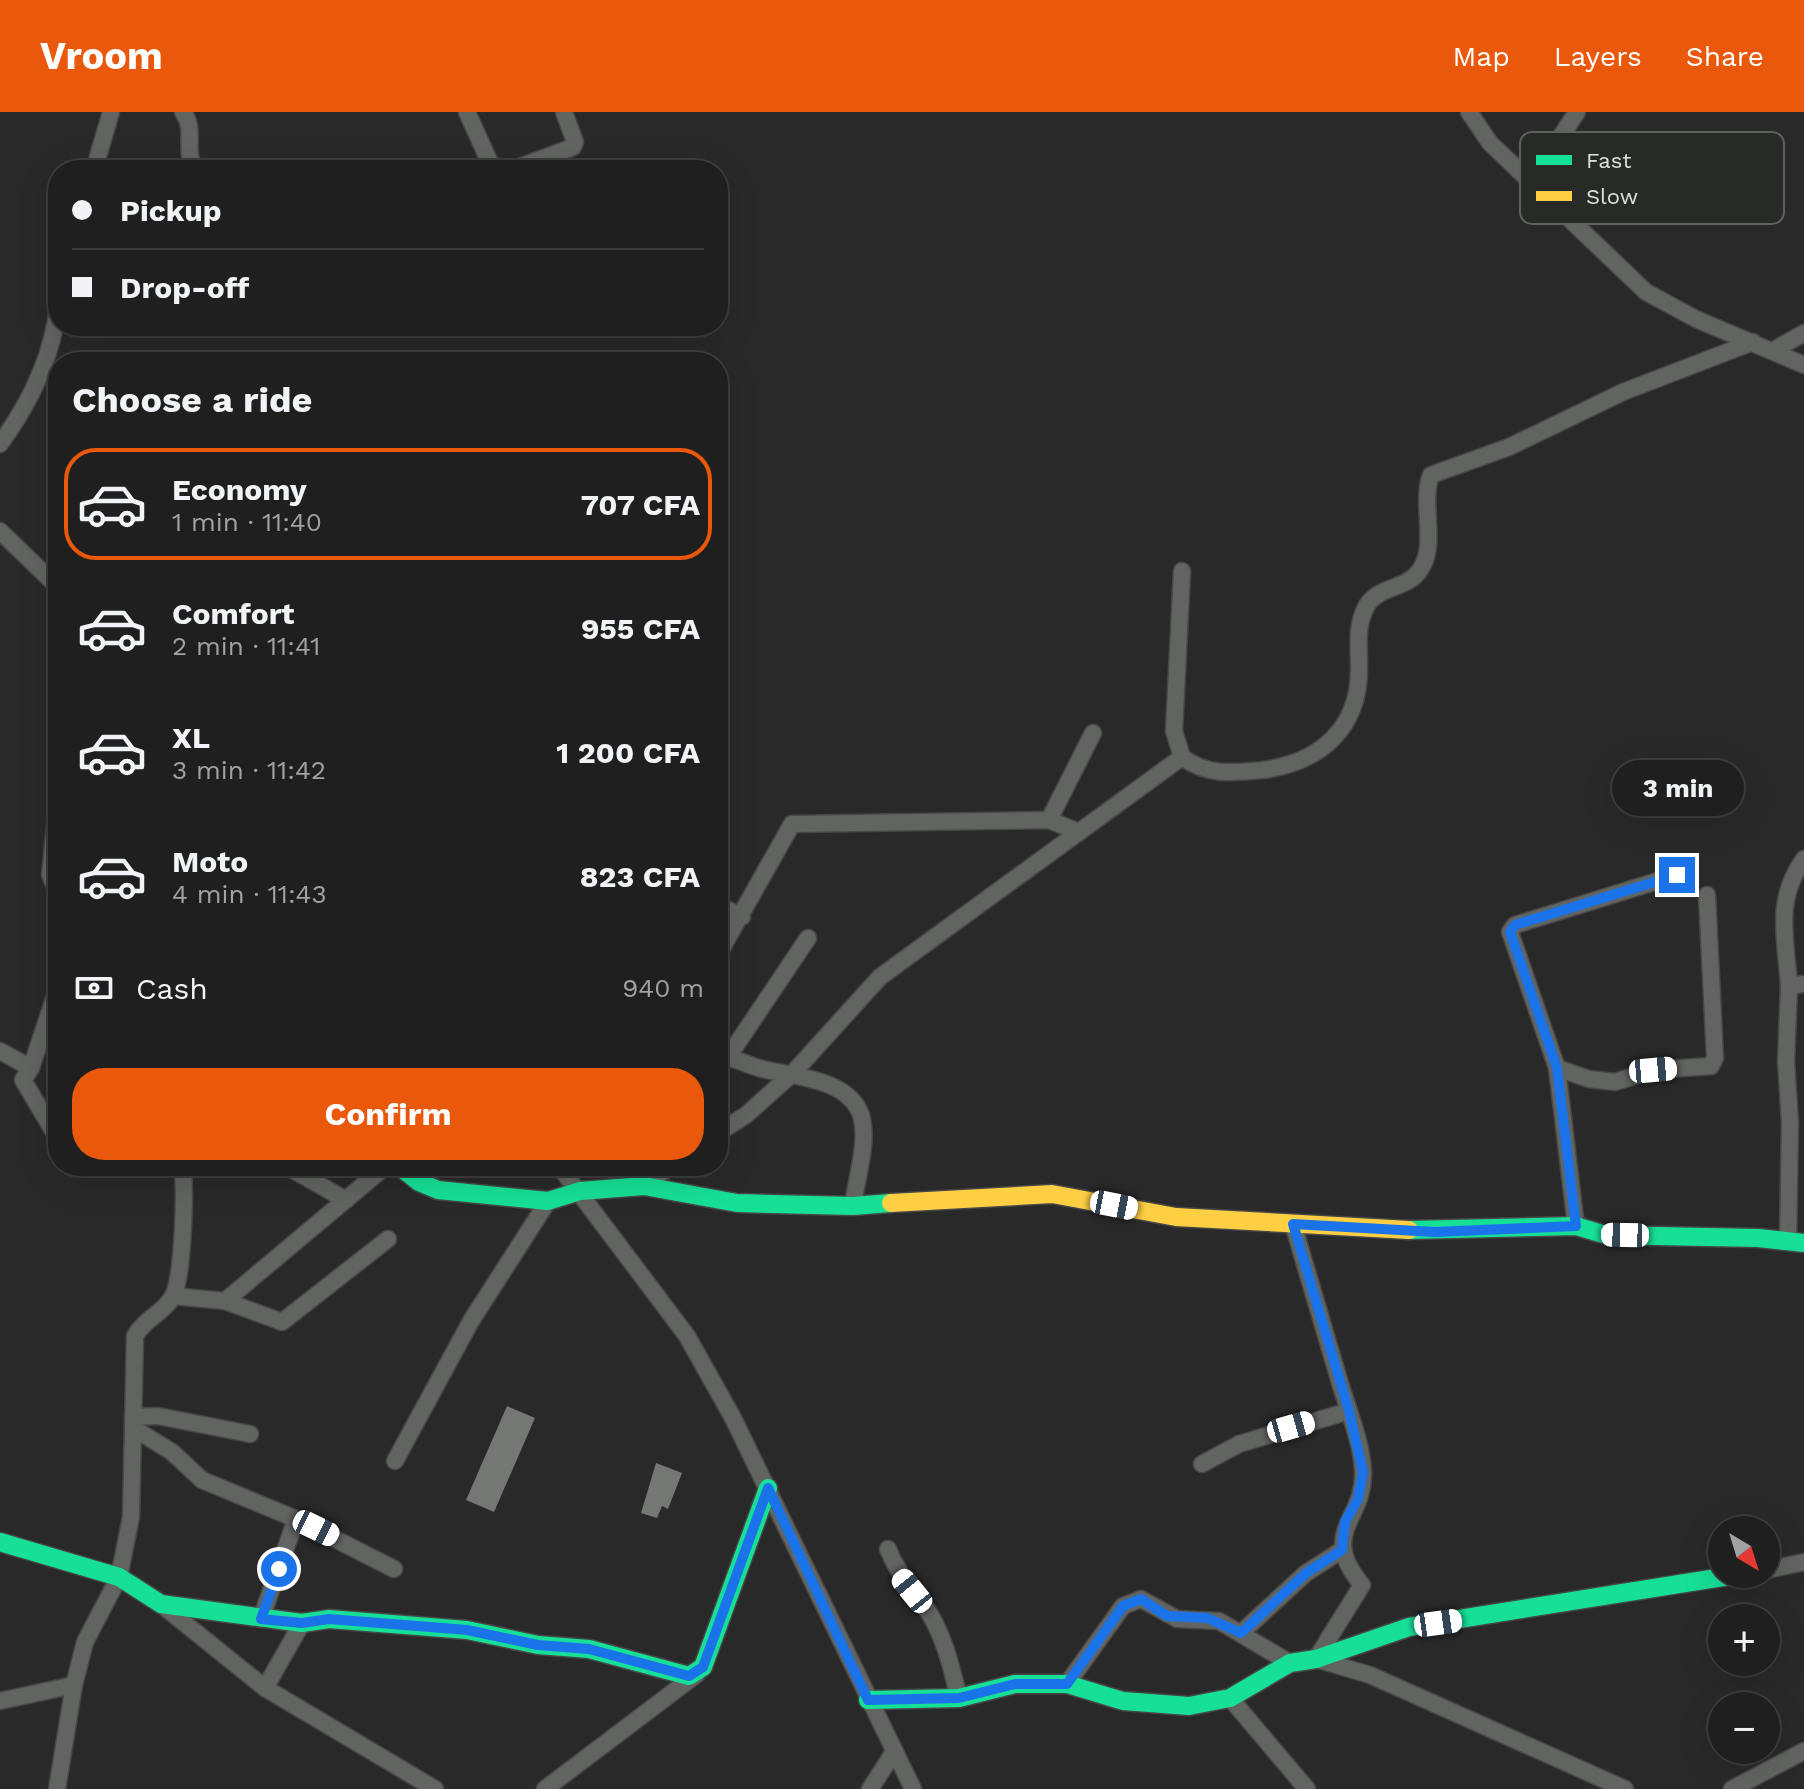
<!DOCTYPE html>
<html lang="en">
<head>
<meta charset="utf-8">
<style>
  :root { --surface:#1e1f1e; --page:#2b2c2b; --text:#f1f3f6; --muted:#a1a2a4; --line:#3c3d3c; --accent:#ea580c }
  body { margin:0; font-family:"Work Sans",sans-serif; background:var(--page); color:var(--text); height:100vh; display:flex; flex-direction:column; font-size:30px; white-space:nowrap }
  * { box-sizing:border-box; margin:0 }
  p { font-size:26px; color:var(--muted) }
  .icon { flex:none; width:44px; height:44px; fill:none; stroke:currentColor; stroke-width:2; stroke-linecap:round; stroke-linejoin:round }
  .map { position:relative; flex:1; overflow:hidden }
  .panel { position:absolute; left:48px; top:240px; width:680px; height:824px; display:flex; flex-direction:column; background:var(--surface); border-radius:32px; box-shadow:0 8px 32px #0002,0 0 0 2px var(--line) }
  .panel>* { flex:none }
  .top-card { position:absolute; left:48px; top:48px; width:680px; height:176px; border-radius:32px; box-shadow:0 8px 32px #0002,0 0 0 2px var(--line); display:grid; align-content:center; height:176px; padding:0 24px; background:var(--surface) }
  .needle { width:52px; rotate:142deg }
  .fabs { position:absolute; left:1708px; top:1404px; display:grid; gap:16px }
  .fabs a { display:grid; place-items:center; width:72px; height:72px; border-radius:50%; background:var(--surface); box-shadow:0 8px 32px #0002,0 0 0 2px var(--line); font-size:40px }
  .end { position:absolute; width:36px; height:36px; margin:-18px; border:10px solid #1a73e8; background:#fff; box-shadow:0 0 0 4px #fff }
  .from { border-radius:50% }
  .bubble { position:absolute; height:56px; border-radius:28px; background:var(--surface); box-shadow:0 8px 32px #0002,0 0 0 2px var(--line); font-size:26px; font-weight:700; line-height:56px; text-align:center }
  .car { position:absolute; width:24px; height:48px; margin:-24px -12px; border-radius:10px; box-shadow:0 0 6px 2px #0007; background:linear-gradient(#fff 24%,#345 0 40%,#fff 0 76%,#345 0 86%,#fff 0) }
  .top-card b { display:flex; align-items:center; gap:28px; height:76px; font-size:30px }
  .top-card b+b { border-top:2px solid var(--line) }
  .top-card i { width:20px; height:20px; background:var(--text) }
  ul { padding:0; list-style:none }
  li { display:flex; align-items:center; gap:24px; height:112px; margin:0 16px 12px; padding:0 8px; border:4px solid transparent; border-radius:32px }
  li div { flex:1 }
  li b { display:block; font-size:30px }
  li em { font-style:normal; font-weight:700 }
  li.on { border-color:var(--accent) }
  li>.icon { width:72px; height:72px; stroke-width:1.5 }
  h2 { padding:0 24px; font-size:36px; line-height:96px }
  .pay { display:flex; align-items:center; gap:20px; height:88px; padding:0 24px; font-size:30px }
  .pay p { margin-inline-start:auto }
  .primary-button { display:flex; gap:16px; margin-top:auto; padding:16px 24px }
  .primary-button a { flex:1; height:92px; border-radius:32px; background:var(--accent); color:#fff; font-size:32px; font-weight:700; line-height:92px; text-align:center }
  header { display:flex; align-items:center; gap:48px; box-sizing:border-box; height:112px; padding:0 40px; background:var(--accent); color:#fff }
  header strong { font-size:38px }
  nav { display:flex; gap:44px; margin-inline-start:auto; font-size:28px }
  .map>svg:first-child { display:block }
  .building { fill:#757775 }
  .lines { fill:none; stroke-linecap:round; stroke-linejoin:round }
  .street-casing { stroke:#464746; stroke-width:19 }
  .fast-casing { stroke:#464746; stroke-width:21 }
  .slow-casing { stroke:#464746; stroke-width:21 }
  .street { stroke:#626462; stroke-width:16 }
  .fast { stroke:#16e098; stroke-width:18 }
  .slow { stroke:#ffcf43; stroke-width:18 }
  .route { stroke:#1a73e8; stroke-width:10 }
  .key { fill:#272a27; stroke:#5e615e; stroke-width:2 }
  .key-label { font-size:22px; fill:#dde0dd }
</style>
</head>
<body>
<header>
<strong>Vroom</strong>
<nav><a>Map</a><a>Layers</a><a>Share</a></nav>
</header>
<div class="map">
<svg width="1804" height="1677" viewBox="0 0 1804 1677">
  <rect width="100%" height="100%" fill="#282928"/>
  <g class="building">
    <polygon points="507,1294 535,1306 494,1400 466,1388"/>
    <polygon points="656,1351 682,1361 668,1397 662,1394 657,1406 641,1401"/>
  </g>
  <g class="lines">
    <g class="street-casing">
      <g id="street">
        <path d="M183,0c14,18 -1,40 13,58"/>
        <polyline points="467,0 490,51 501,58"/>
        <polyline points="1469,0 1490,31 1646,180 1696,207 1804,253"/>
        <polyline points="94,58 111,0"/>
        <polyline points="512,58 573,35 575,30 564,0"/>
        <polyline points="1531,69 1577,0"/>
        <polyline points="1774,238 1804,221"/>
        <path d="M0,332c30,-41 52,-86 58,-137"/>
        <polyline points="0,419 58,475"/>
        <path d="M1182,645c25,19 51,16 81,13 58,-8 97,-42 96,-103 0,-21 -3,-41 7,-60 12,-22 41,-17 54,-37 18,-25 0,-67 11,-95l78,-28 114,-55 130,-50"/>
        <polyline points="58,685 50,763 58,782"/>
        <polyline points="1049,708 1093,621"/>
        <polyline points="718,793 742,805"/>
        <polyline points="718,843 792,712 1049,708 1079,720"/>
        <path d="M1789,874c-3,-47 -15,-86 15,-127"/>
        <polyline points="58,875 31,956 23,968 58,1027"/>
        <polyline points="0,939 31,956"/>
        <path d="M718,943c14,2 27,9 41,13 31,9 89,9 102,47 8,28 -5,63 -8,91"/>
        <polyline points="728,945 808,826"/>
        <polyline points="1557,956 1589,967 1615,970 1653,958 1711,954 1715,946 1707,783"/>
        <polyline points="718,1021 746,1003 793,961 880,865 1182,645 1174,619 1182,459"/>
        <polyline points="286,1054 346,1088"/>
        <polyline points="559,1054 687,1224 733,1306 913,1677"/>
        <polyline points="644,1074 671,1054"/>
        <path d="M1293,1112c16,53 31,106 47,159 8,27 22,60 23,89 2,48 -45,60 -1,113l-46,74 54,16 255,114"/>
        <polyline points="1576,1114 1557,956 1510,820 1515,813 1677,763"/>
        <polyline points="1788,1129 1790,1010 1786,950 1789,874 1804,872"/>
        <polyline points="173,1184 225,1189 282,1210 388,1127"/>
        <polyline points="225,1189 386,1054"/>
        <polyline points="133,1305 158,1304 250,1322"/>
        <polyline points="133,1316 172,1340 202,1368 296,1407 394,1457"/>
        <polyline points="395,1349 471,1209 548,1089"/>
        <polyline points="1202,1352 1239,1332 1349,1299"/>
        <path d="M888,1437c9,24 24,38 38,59 18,27 25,58 33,90"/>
        <polyline points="1766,1458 1804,1450"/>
        <polyline points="162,1493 265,1576 435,1677"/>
        <polyline points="261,1507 296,1407"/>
        <polyline points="1241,1521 1306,1461 1342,1438"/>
        <polyline points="1067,1572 1123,1494 1141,1487 1177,1507 1219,1509 1290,1551"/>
        <polyline points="265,1576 302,1511"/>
        <polyline points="1230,1586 1307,1677"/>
        <polyline points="0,1589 74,1573"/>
        <path d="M57,1677l17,-104 11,-43 34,-65 12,-60 4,-181c9,-17 30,-24 38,-40 10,-20 13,-106 9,-130"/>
        <polyline points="545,1677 697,1562"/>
        <polyline points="870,1677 894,1640"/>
        <polyline points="1732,1677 1804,1639"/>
      </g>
    </g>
    <g class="fast-casing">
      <g id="fast">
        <polyline points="399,1054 419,1070 438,1078 548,1089 580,1079 644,1074 737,1091 853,1094 891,1091"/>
        <polyline points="1409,1118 1576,1114 1606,1123 1758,1126 1804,1131"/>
        <polyline points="0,1430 119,1465 161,1492 302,1511 329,1507 467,1518 538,1533 589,1537 689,1564 703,1555 768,1376"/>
        <polyline points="868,1588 959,1586 1015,1572 1067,1572 1123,1589 1189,1594 1230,1586 1290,1551 1316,1547 1409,1515 1742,1462"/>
      </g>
    </g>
    <g class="slow-casing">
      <polyline id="slow" points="891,1091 1052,1082 1176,1105 1409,1118"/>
    </g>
    <use href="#street" class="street"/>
    <use href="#fast" class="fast"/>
    <use href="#slow" class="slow"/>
  </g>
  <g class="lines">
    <polyline class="route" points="279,1457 261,1507 302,1511 329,1507 467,1518 538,1533 589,1537 689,1564 703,1555 768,1376 868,1588 959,1586 1015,1572 1067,1572 1123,1494 1141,1487 1167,1504 1207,1506 1241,1521 1306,1461 1342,1438 1345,1410 1358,1387 1363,1360 1349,1299 1293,1112 1435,1120 1576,1114 1557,956 1510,820 1515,813 1677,763"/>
  </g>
  <rect x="1520" y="20" width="264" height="92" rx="12" class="key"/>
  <rect x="1536" y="43" width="36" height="10" fill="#16e098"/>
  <rect x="1536" y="79" width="36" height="10" fill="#ffcf43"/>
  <g class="key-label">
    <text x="1586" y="56">Fast</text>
    <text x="1586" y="92">Slow</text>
  </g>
</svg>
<div class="fabs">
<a><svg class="needle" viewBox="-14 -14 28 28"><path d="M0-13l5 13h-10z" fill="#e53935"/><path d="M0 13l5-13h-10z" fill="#a1a2a4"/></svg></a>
<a>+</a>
<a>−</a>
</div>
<i class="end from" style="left:279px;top:1457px"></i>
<i class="end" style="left:1677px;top:763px"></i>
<div class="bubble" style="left:1612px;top:648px;width:132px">3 min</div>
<i class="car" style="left:1653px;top:958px;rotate:85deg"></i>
<i class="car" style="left:1114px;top:1093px;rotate:101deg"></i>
<i class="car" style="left:1625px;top:1123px;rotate:271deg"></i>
<i class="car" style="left:1291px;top:1315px;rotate:74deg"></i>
<i class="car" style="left:316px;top:1416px;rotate:116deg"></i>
<i class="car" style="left:912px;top:1479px;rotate:321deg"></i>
<i class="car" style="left:1438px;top:1511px;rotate:82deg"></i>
<div class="top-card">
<b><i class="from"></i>Pickup</b>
<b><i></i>Drop-off</b>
</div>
<section class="panel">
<h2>Choose a ride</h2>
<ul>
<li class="on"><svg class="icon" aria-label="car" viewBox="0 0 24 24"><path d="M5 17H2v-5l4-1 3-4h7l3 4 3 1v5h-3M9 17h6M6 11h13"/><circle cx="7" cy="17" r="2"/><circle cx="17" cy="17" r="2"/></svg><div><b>Economy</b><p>1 min · 11:40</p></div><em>707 CFA</em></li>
<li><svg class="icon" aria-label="car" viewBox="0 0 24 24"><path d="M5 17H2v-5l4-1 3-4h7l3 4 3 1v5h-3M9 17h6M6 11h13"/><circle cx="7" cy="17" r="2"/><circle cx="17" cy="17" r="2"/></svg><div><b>Comfort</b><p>2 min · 11:41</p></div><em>955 CFA</em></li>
<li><svg class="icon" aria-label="car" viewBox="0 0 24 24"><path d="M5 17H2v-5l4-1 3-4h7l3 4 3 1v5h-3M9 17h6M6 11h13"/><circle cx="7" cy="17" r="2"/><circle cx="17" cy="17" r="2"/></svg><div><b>XL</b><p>3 min · 11:42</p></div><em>1 200 CFA</em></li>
<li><svg class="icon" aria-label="car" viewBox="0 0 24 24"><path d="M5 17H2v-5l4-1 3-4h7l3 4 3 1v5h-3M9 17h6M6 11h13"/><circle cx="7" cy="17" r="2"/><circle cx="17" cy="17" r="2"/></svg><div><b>Moto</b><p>4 min · 11:43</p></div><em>823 CFA</em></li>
</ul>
<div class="pay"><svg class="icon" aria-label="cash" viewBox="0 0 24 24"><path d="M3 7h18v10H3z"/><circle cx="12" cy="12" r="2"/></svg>Cash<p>940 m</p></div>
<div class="primary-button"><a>Confirm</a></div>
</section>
</div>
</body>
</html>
